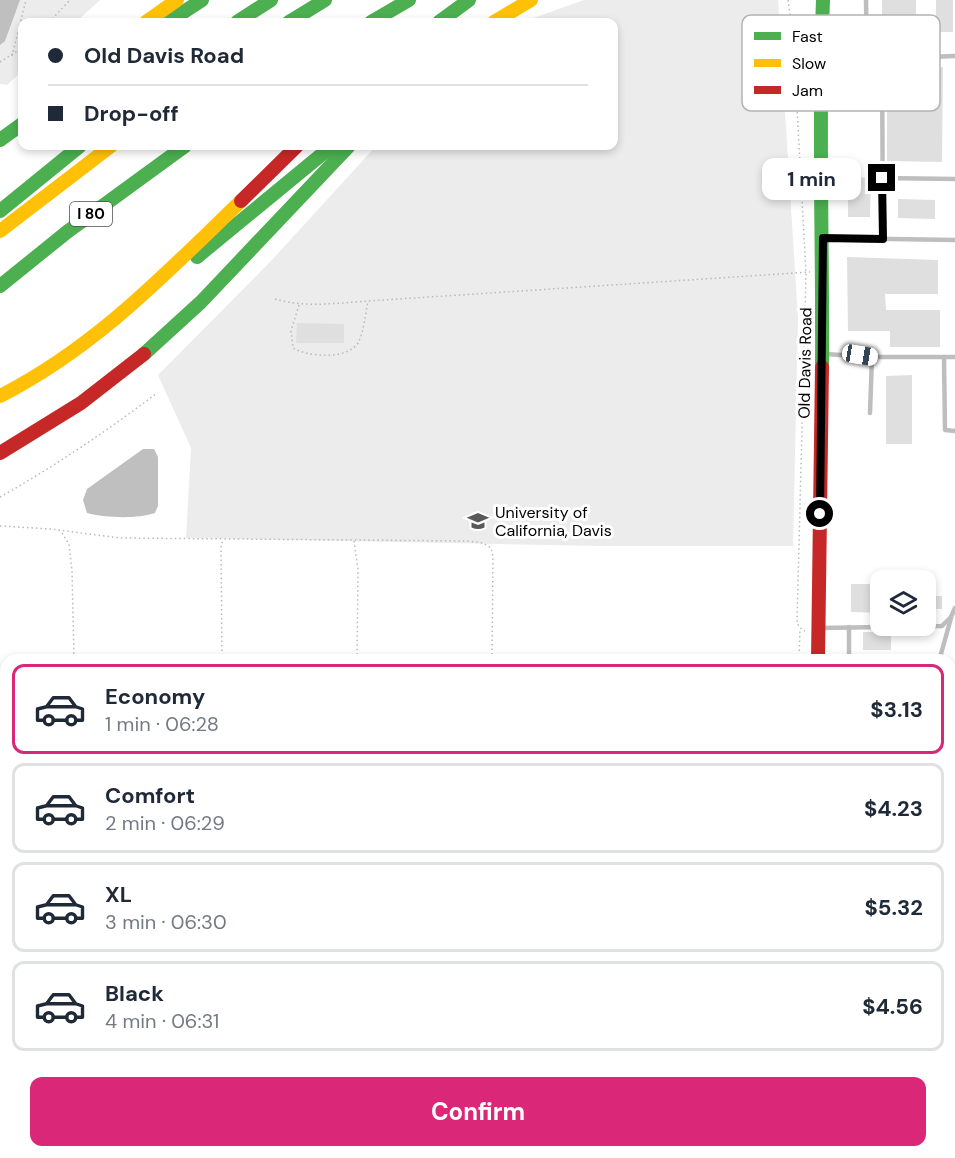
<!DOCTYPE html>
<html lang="en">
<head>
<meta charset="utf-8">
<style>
  :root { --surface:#fff; --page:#f6f6f7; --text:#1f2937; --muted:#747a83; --line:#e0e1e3; --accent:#db2777 }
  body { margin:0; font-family:"DM Sans",sans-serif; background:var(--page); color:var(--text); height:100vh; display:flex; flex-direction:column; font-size:22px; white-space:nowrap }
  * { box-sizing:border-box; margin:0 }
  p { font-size:20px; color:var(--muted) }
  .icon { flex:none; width:33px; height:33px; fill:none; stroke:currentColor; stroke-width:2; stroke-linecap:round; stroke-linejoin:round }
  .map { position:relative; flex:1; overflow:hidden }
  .side { position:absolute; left:0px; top:654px; width:956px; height:504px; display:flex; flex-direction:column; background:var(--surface); border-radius:18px 18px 0 0; box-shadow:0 3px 9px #0003 }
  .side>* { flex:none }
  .hud { position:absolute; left:18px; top:18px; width:600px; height:132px; border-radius:12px; box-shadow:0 3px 9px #0003; display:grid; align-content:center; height:132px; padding:0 30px; background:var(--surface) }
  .buttons { position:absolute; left:870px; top:570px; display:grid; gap:12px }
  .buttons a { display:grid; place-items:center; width:66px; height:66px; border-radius:12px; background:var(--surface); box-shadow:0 3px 9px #0003; font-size:30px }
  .end { position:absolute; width:27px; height:27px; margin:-14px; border:8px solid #000; background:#fff; box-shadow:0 0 0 3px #fff }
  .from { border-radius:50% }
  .bubble { position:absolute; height:42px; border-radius:12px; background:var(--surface); box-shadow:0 3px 9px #0003; font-size:20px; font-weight:700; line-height:42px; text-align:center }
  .car { position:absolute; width:18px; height:36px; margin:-18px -9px; border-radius:8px; box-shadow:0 0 4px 2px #0007; background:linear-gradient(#fff 24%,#345 0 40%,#fff 0 76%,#345 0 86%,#fff 0) }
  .hud b { display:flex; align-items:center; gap:21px; height:57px; font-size:22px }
  .hud b+b { border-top:2px solid var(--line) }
  .hud i { width:15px; height:15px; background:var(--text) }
  ul { padding:10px 0 0; list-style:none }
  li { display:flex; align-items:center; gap:18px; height:90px; margin:0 12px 9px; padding:0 18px; border:3px solid var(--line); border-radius:12px }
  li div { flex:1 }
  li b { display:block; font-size:22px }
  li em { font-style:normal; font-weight:700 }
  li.on { border-color:var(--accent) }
  li>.icon { width:54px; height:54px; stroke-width:1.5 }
  .action { display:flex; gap:12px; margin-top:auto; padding:12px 30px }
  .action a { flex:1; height:69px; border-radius:12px; background:var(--accent); color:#fff; font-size:24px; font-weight:700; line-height:69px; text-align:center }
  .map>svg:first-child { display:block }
  .green { fill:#ececec }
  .water { fill:#bfbfbf }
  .building { fill:#dfdfdf }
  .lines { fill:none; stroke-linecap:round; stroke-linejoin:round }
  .path { stroke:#b9b9b9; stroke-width:1.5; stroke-dasharray:1.5 3; stroke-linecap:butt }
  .lane { stroke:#bebebe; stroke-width:4.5 }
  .fast { stroke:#4caf50; stroke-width:14 }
  .slow { stroke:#ffc107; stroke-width:14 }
  .jam { stroke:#c62828; stroke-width:14 }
  .rail-casing { stroke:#bebebe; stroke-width:5 }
  .rail { stroke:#fff; stroke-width:3; stroke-dasharray:9; stroke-linecap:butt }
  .route { stroke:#000; stroke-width:8 }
  .labels { text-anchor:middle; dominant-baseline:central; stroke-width:6; stroke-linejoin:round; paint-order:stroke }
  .shield { fill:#fff; stroke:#4c4c4c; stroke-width:1.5 }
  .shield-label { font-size:15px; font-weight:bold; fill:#000 }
  .street-label { font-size:16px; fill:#000; stroke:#fff }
  .poi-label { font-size:16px; fill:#000; stroke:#fff; text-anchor:start }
  .key { fill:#fff; stroke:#b2b2b2; stroke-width:1.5 }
  .key-label { font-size:16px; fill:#000 }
</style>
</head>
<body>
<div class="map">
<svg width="955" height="1158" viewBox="0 0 955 1158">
  <rect width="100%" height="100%" fill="#fff"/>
  <g class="green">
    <polygon points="0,0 100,0 76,22 22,22 22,71 7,85 0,84"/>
    <polygon points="584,0 778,0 798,319 793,546 602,546 186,538 191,448 158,375 271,261 376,146 614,146 614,22 522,22"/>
  </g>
  <g class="water">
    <polygon points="0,0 20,0 5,41 0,45"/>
    <path d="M143,449h11l4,8v49l-3,7c-17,6 -50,5 -68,0l-4,-13 4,-11z"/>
  </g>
  <g class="building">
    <polygon points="882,0 916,0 916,18 905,18 905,31 882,31"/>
    <rect x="936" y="0" width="17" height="32"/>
    <polygon points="887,66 943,67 942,162 887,161"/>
    <polygon points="848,177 871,178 870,217 848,217"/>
    <polygon points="898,199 935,200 935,219 898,218"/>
    <polygon points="847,257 938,260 938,294 885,294 886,310 940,310 940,347 890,347 890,331 848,331"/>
    <polygon points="297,323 344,324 344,343 296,343"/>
    <polygon points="912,375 912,444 886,444 886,376"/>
    <polygon points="851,584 880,584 880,613 851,612"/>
    <rect x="926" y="596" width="16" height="13"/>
    <rect x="863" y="632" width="28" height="18"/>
  </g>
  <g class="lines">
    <g class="path">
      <polyline points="788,0 793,35 806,273 797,623 800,628 805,631"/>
      <polyline points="49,22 70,0"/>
      <polyline points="12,56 26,0"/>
      <polyline points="0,62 22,48"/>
      <path d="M275,299c30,9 62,4 93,2l442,-29"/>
      <path d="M299,305l-8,26 2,17c15,9 54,12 65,-5 6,-11 7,-28 10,-41"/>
      <path d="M0,497c55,-31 107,-66 157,-104"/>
      <polyline points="0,526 51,529 120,538 468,541 483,543 491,548 493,556 492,660"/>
      <polyline points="62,533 69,544 72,571 74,660"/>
      <polyline points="354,541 358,570 357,660"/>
      <polyline points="222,660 221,547 223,540"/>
      <polyline points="799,660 800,629"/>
      <polyline points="0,944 6,944"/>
      <polyline points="69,1158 69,1152"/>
      <polyline points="250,1158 250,1152"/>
      <polyline points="373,1158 373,1152"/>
      <polyline points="609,1158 612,1152"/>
    </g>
    <g class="lane">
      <polyline points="866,0 867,66"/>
      <polyline points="882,59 883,239"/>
      <polyline points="823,67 860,67 882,59 955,56"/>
      <polyline points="882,178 955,179"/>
      <polyline points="826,238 955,240"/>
      <polyline points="825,354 872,357 955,357"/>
      <polyline points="944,357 945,430 955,431"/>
      <polyline points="870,413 872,357"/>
      <polyline points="849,627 849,655 852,660"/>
      <polyline points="821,628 942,626 951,617 955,608"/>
      <polyline points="641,659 641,660"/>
      <polyline points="935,660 941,654 951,618"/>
      <polyline points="950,942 955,940"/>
      <polyline points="950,1041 955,1038"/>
      <polyline points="950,1140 955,1140"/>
    </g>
    <g class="fast">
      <polyline points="168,22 202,0"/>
      <polyline points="237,22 271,0"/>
      <polyline points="289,22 325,0"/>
      <polyline points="371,22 409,0"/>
      <polyline points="439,22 469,0"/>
      <polyline points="0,140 22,124"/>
      <polyline points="0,211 80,146"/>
      <polyline points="197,257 332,146"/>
      <polyline points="0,286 67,232 185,146"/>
      <polyline points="144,354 201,302 349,146"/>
      <path d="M822,367c1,-122 -4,-245 1,-367"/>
    </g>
    <g class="slow">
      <polyline points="146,22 177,0"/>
      <polyline points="494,22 531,0"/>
      <polyline points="0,231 111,146"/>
      <path d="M0,396c96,-49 164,-121 241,-195"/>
    </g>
    <g class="jam">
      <polyline points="241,201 297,146"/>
      <polyline points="0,453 81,403 144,354"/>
      <polyline points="818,660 822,367"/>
      <polyline points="812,1152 812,1158"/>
    </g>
    <g class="rail-casing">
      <g id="rail">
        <polyline points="950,737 955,729"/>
        <polyline points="662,1158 666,1152"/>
      </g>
    </g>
    <use href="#rail" class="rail"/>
  </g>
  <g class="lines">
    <polyline class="route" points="820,514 823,238 883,239 882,178"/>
  </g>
  <defs>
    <g id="university-bare" transform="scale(1.62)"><path d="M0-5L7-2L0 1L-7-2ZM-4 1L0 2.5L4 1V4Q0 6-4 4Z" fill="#595959" stroke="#fff" stroke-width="2.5" paint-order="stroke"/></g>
  </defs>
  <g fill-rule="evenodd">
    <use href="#university-bare" x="478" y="521"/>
  </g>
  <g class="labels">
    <rect class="shield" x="70" y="202" width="42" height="24" rx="4.5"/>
    <g class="shield-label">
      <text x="91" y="214">I 80</text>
    </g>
    <g class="street-label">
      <text transform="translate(805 363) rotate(-89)">Old Davis Road</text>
    </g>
    <g class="poi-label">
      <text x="495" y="512">University of<tspan x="495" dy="18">California, Davis</tspan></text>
    </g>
  </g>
  <rect x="742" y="15" width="198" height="96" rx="9" class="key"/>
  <rect x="754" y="32" width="27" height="8" fill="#4caf50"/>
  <rect x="754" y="59" width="27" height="8" fill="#ffc107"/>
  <rect x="754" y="86" width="27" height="8" fill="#c62828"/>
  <g class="key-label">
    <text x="792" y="42">Fast</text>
    <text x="792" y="69">Slow</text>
    <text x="792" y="96">Jam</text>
  </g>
</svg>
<div class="buttons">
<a><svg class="icon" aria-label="layers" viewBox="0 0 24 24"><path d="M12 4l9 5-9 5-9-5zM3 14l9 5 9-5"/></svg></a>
</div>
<i class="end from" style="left:820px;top:514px"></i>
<i class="end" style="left:882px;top:178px"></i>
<div class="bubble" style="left:762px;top:158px;width:99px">1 min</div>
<i class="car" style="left:860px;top:355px;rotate:100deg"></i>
<div class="hud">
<b><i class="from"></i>Old Davis Road</b>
<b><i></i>Drop-off</b>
</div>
<section class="side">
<ul>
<li class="on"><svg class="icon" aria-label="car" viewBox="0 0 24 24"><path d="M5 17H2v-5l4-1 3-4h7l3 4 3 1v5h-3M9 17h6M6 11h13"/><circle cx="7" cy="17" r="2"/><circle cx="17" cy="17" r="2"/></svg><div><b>Economy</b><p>1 min · 06:28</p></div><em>$3.13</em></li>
<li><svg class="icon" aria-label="car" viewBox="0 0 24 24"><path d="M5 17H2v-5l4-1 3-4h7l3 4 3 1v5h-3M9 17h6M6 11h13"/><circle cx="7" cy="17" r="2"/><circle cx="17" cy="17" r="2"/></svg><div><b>Comfort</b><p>2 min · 06:29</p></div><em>$4.23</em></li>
<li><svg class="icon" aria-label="car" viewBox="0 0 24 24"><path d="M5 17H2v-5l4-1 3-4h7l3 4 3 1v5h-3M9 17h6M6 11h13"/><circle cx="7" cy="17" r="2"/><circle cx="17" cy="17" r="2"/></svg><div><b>XL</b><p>3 min · 06:30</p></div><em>$5.32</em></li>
<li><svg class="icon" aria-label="car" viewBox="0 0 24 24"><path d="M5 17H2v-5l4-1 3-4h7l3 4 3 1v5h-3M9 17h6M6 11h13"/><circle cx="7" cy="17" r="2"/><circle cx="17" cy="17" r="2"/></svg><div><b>Black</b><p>4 min · 06:31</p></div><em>$4.56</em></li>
</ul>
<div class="action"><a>Confirm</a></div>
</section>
</div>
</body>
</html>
